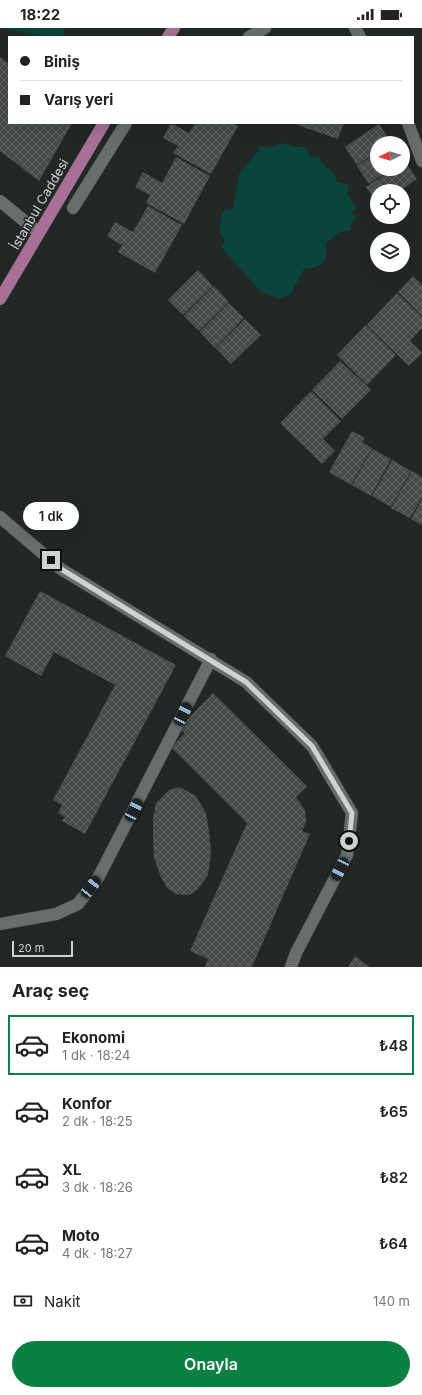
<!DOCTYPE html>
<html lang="tr">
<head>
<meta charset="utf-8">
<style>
  :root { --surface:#fff; --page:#f2f2f2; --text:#222; --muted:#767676; --line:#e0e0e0; --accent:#0b8043 }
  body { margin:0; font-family:Inter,sans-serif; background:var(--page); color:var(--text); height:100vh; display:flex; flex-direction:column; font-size:15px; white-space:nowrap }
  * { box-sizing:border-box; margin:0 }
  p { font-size:13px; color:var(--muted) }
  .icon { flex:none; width:22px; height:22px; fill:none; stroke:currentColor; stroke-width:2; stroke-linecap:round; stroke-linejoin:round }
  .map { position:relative; height:939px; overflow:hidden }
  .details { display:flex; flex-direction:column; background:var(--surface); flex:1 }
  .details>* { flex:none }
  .guide { position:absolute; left:8px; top:8px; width:406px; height:88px; border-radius:0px; box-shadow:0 4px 16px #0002; display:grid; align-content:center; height:88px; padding:0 12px; background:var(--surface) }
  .needle { width:26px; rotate:265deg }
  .tools { position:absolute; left:370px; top:108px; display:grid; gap:8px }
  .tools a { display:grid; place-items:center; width:40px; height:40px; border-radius:50%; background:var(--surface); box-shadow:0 4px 16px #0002; font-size:20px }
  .scale { position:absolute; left:12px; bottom:10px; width:61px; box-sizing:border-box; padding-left:4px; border:2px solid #ced2d1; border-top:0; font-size:11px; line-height:14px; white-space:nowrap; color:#ced2d1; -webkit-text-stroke:3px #222826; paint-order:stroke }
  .end { position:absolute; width:18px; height:18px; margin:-9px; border:5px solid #ced2d1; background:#111; box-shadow:0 0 0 2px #111 }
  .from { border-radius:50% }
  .bubble { position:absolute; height:28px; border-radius:14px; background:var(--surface); box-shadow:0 4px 16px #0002; font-size:13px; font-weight:600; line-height:28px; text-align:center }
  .car { position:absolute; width:12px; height:24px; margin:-12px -6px; border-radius:5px; box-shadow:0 0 3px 1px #0007; background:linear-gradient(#222 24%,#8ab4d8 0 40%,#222 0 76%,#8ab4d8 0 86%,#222 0) }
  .guide b { display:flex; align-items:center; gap:14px; height:38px; font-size:15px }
  .guide b+b { border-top:1px solid var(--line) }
  .guide i { width:10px; height:10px; background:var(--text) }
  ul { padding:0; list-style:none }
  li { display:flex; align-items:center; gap:12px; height:60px; margin:0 8px 6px; padding:0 4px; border:2px solid transparent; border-radius:0px }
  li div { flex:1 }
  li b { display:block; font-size:15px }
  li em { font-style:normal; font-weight:600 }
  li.selected { border-color:var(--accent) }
  li>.icon { width:36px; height:36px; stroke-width:1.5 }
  h2 { padding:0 12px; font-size:18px; line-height:48px }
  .pay { display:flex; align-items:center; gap:10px; height:44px; padding:0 12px; font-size:15px }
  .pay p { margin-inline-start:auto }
  .button { display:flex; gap:8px; margin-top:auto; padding:8px 12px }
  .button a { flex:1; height:46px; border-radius:24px; background:var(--accent); color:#fff; font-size:16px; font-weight:600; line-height:46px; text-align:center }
  .status { display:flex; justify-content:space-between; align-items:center; height:28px; padding:0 20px; background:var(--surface); direction:ltr }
  .status svg { height:11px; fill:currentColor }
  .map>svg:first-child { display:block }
  .water { fill:#09453b }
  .building { fill:url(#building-cross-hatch) }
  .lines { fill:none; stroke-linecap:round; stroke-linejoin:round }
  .lane-casing { stroke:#3e4341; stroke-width:13 }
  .street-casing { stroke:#3e4341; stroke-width:13 }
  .primary-casing { stroke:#3e4341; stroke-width:13 }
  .lane { stroke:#676e6c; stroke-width:12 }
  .street { stroke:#676e6c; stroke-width:12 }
  .primary { stroke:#a87097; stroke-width:12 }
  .route { stroke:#ced2d1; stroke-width:5 }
  .labels { text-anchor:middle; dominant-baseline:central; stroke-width:3; stroke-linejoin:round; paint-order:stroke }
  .street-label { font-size:13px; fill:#ced2d1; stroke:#222826 }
</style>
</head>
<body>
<div class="status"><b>18:22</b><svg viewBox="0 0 49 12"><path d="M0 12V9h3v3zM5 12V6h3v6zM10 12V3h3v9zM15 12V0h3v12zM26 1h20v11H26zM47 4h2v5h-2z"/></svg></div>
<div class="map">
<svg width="422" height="939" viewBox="0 0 422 939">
  <defs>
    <pattern id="building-cross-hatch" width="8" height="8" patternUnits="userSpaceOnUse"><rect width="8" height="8" fill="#454c4a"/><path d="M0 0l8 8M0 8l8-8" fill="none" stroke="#5f6563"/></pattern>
  </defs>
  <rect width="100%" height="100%" fill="#222826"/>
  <g class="water">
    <polygon points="0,0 65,0 63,9 48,9"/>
    <path d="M285,115l7,4h12l8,11 8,-1 1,6 3,1 3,4 8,6 2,8 12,3 -2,8 9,14 -4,6 4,5 -6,6 1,7 -11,1 -14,11 1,6 -2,13c-7,5 -13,7 -21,7l-14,26 -13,4 -8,-5 -8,-2 -40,-45 4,-6 -6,-9 4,-21 10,-2 6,-35 20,-24 -1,-3c5,-1 9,1 14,0 4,-1 8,-3 13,-4z"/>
  </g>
  <g class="building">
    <polygon points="0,29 9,36 9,95 72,95 39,153 0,123"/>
    <polygon points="171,95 189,105 195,95 233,95 238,98 211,146 173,125 178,118 163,110"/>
    <polygon points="297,95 344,95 338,111 297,97"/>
    <polygon points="379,96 391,114 389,115 377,115 377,123 357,137 345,119"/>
    <polygon points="377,124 377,141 391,141 369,156 357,138"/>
    <polygon points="176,129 210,148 184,196 146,175 150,167 135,159 143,144 162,155"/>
    <polygon points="405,133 417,151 400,163 377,163 377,175 366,159 393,141 403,141 403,134"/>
    <polygon points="148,178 182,197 155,245 118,224 122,217 107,208 115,194 133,204"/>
    <polygon points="198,242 213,258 183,287 168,272"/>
    <polygon points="413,248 422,257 422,288 398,264"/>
    <polygon points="214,258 229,274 199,303 184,288"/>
    <polygon points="397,265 422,289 422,300 410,313 422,325 409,338 367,297"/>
    <polygon points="229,275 244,290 215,320 200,304"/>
    <polygon points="245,291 261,307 231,336 216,320"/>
    <polygon points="366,297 396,327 367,357 337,327"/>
    <polygon points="340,333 371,362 342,391 312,362"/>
    <polygon points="311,363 341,393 323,411 335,423 322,436 280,395"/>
    <polygon points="352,403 365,410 362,414 372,420 351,457 329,444"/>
    <polygon points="372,421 391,431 371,468 352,457"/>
    <polygon points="392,432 411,443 391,479 372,468"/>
    <polygon points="412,443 422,449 422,469 410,490 391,480"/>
    <polygon points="422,471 422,497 411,491"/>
    <polygon points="40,563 176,637 85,806 62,793 65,789 58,785 62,777 53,772 115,657 54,624 41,648 5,628"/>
    <polygon points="213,665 307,758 296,769 305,782 306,794 302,803 310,806 252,939 205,939 208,931 190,923 247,795 171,719 185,705 179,700"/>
    <polygon points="180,759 196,768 206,785 209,803 211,825 208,847 197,862 189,867 176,866 167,860 160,847 154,829 153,809 153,791 156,775 169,762"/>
    <polygon points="355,928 370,939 348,939"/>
  </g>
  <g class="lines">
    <g class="lane-casing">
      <g id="lane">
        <polyline points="355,0 360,9"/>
        <polyline points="249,9 265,0"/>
        <polyline points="408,95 422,133"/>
        <polyline points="73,180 126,95"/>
      </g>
    </g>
    <g class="street-casing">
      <g id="street">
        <polyline points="0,173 39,205"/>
        <polyline points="0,489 61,541 246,654 312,718 352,785 347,827 296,925 291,939"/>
        <polyline points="0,896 56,886 78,876 98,850 211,631"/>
      </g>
    </g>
    <g class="primary-casing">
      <g id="primary">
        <polyline points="168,9 174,0"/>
        <polyline points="0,271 104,95"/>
      </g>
    </g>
    <use href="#lane" class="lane"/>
    <use href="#street" class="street"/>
    <use href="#primary" class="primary"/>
  </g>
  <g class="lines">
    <polyline class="route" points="51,532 61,541 246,654 312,718 352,785 349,813"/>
  </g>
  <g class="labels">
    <g class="street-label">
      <text transform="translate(39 176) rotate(-60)">İstanbul Caddesi</text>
    </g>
  </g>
</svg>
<div class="tools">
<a><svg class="needle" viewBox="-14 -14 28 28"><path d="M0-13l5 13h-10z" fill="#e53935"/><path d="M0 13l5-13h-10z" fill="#767676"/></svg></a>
<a><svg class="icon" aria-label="locate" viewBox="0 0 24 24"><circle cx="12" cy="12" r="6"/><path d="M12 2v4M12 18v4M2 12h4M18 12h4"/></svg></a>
<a><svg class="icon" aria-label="layers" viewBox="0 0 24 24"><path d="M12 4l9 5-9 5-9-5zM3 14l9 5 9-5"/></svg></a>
</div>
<div class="scale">20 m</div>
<i class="end from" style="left:349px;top:813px"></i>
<i class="end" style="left:51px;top:532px"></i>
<div class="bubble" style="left:23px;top:474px;width:56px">1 dk</div>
<i class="car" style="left:183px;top:686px;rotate:27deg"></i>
<i class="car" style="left:134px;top:782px;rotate:27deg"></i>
<i class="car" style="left:340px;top:841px;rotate:207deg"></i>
<i class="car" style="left:91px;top:859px;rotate:38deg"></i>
<div class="guide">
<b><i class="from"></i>Biniş</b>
<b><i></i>Varış yeri</b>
</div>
</div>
<section class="details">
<h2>Araç seç</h2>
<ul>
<li class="selected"><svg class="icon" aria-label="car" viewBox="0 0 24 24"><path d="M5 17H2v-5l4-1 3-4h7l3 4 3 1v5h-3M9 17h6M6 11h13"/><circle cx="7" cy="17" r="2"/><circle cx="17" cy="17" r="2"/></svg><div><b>Ekonomi</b><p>1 dk · 18:24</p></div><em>₺48</em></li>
<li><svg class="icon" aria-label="car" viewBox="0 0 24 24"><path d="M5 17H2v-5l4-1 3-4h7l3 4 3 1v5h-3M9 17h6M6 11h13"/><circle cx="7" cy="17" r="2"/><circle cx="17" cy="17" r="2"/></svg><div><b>Konfor</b><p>2 dk · 18:25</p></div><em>₺65</em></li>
<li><svg class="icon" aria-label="car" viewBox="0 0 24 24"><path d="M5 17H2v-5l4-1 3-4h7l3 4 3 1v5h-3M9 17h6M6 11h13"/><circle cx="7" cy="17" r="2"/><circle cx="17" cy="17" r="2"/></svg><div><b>XL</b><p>3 dk · 18:26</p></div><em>₺82</em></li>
<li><svg class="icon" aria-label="car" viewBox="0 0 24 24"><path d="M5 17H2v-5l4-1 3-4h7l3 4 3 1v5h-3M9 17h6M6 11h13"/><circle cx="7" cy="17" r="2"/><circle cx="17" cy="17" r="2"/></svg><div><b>Moto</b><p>4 dk · 18:27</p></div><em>₺64</em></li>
</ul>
<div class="pay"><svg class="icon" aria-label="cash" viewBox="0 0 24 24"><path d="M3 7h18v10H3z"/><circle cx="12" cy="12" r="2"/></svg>Nakit<p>140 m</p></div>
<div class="button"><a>Onayla</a></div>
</section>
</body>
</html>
